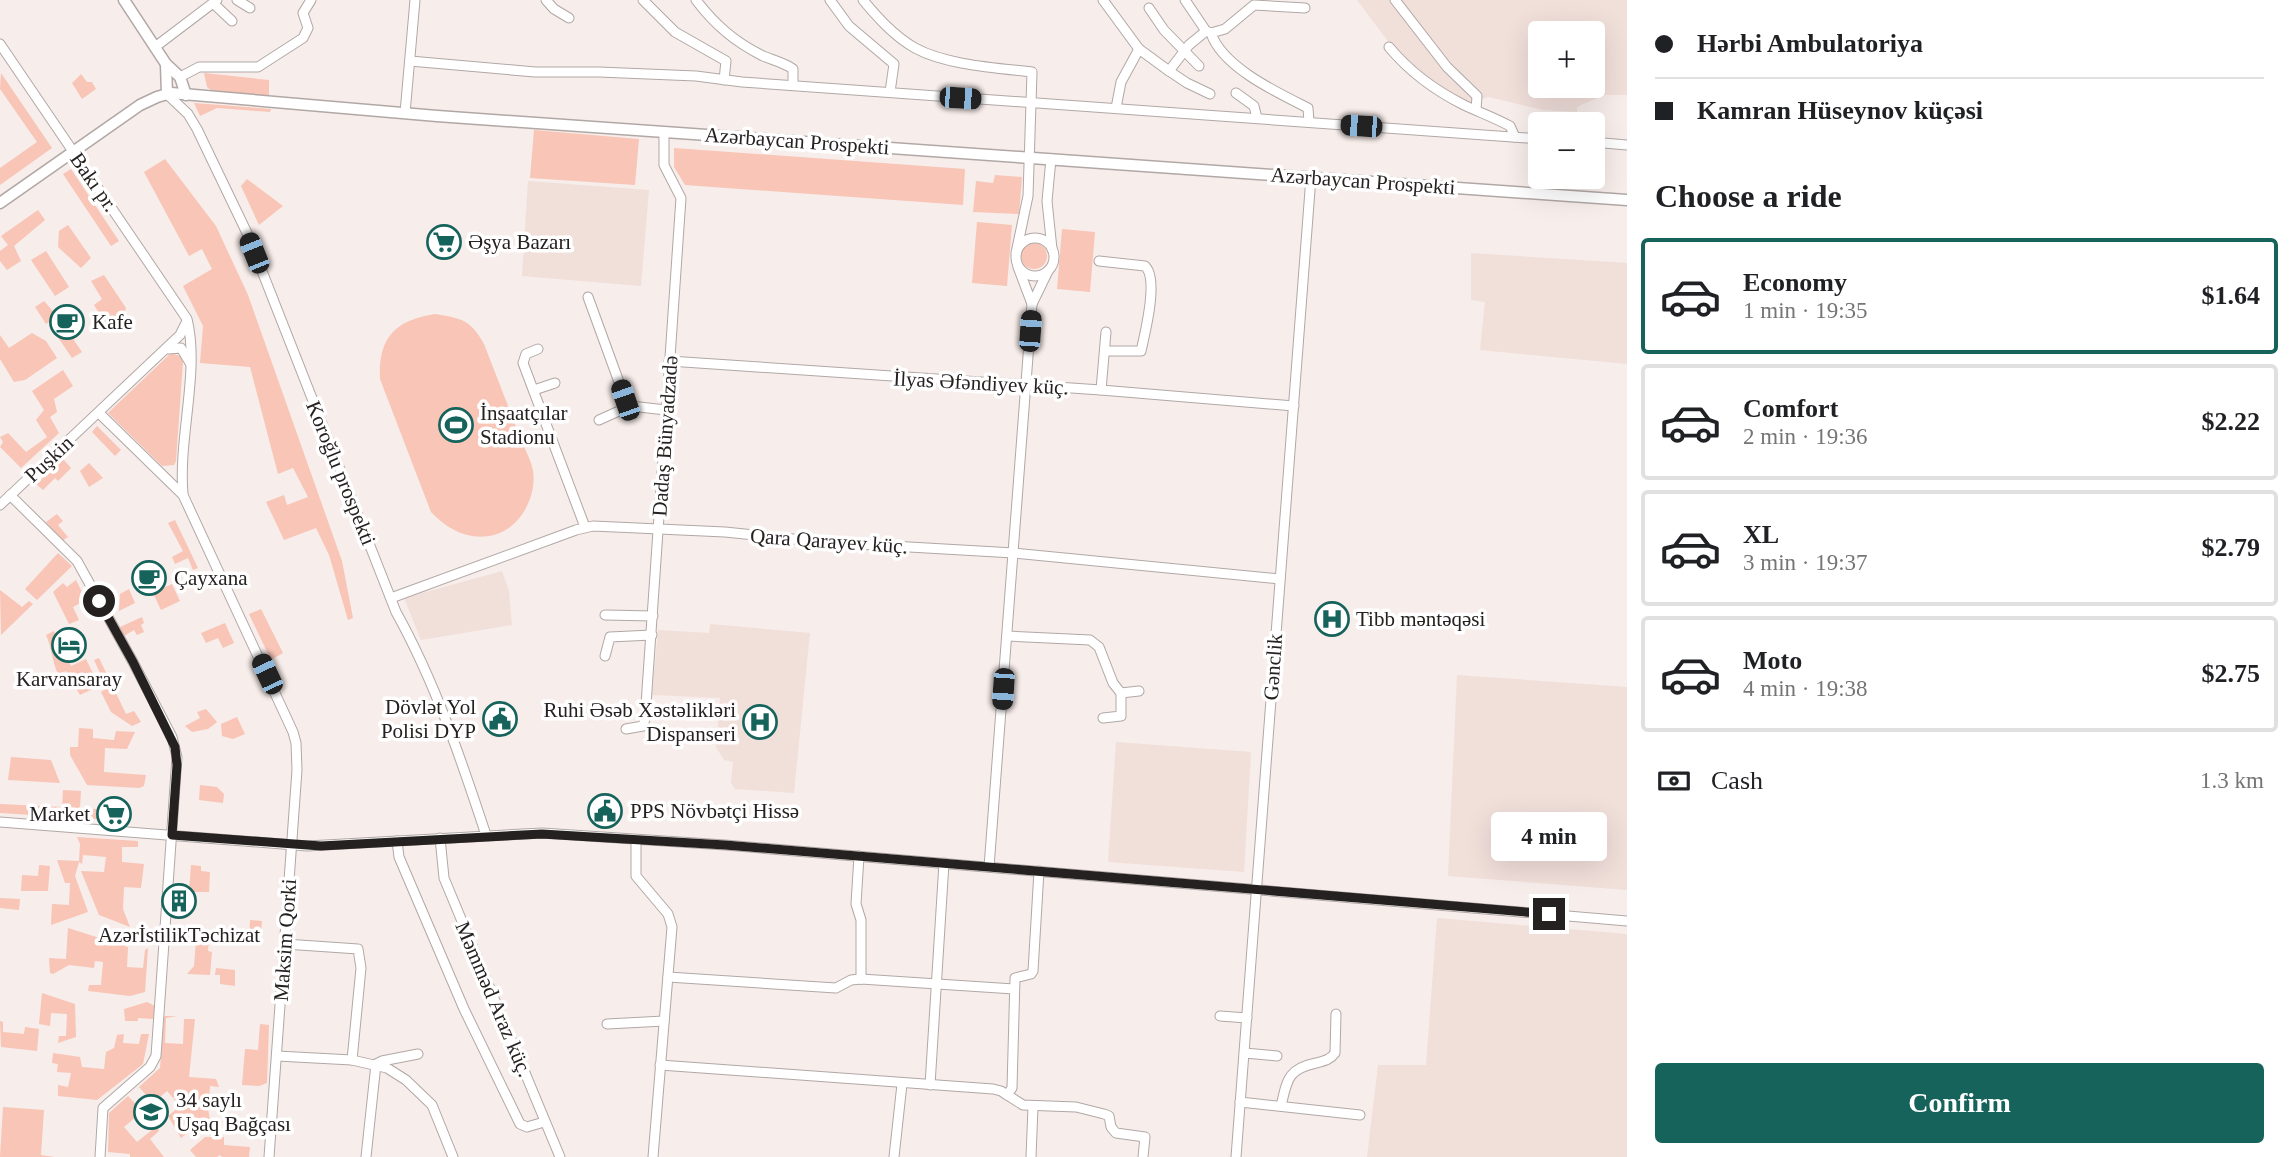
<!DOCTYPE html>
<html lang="en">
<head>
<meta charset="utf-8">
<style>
  :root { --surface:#fff; --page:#f2f2f2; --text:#202124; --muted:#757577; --line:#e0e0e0; --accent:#16635c }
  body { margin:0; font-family:"Times New Roman",serif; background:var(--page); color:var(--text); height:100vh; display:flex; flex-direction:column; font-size:26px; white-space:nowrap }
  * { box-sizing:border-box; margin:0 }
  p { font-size:23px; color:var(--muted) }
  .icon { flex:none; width:38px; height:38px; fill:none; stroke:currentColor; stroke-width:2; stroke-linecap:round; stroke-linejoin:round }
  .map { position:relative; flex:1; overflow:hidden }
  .details { display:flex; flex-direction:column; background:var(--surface); width:665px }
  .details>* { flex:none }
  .guide { display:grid; align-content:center; height:154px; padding:0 28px; background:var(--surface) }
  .tools { position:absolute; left:1528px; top:21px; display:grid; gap:14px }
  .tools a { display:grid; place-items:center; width:77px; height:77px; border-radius:7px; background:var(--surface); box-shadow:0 7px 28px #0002; font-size:35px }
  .end { position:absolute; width:32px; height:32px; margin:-16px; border:9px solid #252120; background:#fff; box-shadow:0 0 0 4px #fff }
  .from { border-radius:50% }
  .bubble { position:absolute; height:49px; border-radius:7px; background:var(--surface); box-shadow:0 7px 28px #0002; font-size:23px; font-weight:600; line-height:49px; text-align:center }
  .car { position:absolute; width:21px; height:42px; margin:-21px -10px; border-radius:9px; box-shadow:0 0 5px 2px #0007; background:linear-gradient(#222 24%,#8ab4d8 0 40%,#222 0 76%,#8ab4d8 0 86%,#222 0) }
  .guide b { display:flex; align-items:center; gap:24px; height:66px; font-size:26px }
  .guide b+b { border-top:2px solid var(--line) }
  .guide i { width:18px; height:18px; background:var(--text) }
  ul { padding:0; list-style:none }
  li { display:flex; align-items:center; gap:21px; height:116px; margin:0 14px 10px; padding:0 14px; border:4px solid var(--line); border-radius:7px }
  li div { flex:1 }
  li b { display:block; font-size:26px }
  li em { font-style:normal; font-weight:600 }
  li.selected { border-color:var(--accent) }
  li>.icon { width:63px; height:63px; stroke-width:1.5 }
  h2 { padding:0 28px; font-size:32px; line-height:84px }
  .pay { display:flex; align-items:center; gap:18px; height:77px; padding:0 28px; font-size:26px }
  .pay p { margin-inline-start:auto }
  .primary-button { display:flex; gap:14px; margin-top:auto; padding:14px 28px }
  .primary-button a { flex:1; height:80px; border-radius:7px; background:var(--accent); color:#fff; font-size:28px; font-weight:600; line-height:80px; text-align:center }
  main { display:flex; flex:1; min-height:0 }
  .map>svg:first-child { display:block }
  .built { fill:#f1dfda; fill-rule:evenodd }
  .green { fill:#f8c5b7 }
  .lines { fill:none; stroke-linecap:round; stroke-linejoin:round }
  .minor-casing { stroke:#b1a8a6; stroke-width:11 }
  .tertiary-casing { stroke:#b1a8a6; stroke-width:13 }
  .minor { stroke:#fff; stroke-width:9 }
  .tertiary { stroke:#fff; stroke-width:10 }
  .route { stroke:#252120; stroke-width:9 }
  .labels { text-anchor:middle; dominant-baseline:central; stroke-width:7; stroke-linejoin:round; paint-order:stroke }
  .street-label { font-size:21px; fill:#252120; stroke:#fff }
  .poi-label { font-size:21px; fill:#252120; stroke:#fff; text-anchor:start }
</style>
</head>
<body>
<main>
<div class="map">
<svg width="1627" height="1157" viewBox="0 0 1627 1157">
  <rect width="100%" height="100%" fill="#f7edea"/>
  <g class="built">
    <path d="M1357,0h270v95h-23l-27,12v5l-34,-2 -54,-13 -23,6 -39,-24 -40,-39zM1540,33h52v53h-52z"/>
    <polygon points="528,181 649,190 641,286 522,276"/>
    <polygon points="1471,253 1627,263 1627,364 1480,350 1485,302 1471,300"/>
    <polygon points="502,571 509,591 512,625 421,640 404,598"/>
    <polygon points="710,624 810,633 794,793 735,789 731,783 733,762 724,760 716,747 720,698 652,695 658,630 709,633"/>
    <polygon points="1457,675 1627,687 1627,890 1448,876"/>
    <polygon points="1116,742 1251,752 1244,872 1108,862"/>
    <polygon points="1437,918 1627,934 1627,1157 1367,1157 1378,1065 1426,1065"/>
  </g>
  <g class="green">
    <polygon points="1,73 52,148 0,185 0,168 37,142 0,89"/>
    <polygon points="204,73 269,80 269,97 215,93 207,87"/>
    <polygon points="81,74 87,82 92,82 96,89 82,99 72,83"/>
    <polygon points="194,103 271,109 270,112 217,108 200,116"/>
    <polygon points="534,130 639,139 635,185 530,178"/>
    <polygon points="674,148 965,169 963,205 685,185 674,167"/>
    <polygon points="165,159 216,226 248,295 342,561 353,618 348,620 329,555 316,528 284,540 266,502 284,495 287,505 308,497 293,468 278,474 250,367 200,363 203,326 183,286 212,269 202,249 189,256 144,172"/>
    <polygon points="71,169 119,241 111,246 63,174"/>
    <polygon points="995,175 1022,177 1019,214 973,212 976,181 993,183"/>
    <polygon points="247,179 283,206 259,225 241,186"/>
    <polygon points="38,210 45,220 14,246 21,261 7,270 0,261 0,251 8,245 1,236"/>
    <polygon points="977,222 1012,225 1007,286 972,283"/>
    <polygon points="68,225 91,258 81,268 58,247 59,231"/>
    <polygon points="1062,229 1095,232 1090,292 1057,289"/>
    <circle cx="1034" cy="256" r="13"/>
    <polygon points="46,251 69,287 55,296 31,260"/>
    <polygon points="104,275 126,308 122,319 112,326 109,322 106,324 94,305 102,299 91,281"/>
    <polygon points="44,301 57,316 46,324 35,307"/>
    <path d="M435,314c26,4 36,6 49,30 12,31 24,61 35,91 4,11 12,24 14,36 4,26 -13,57 -39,64 -25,6 -46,-5 -63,-23l-51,-133c-2,-41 15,-59 55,-65z"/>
    <polygon points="62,323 82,352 72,358 53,330"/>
    <polygon points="32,333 46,341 57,358 25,380 14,382 0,359 0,335 9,348"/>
    <polygon points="171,353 180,356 183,361 176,461 174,465 162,466 108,413"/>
    <polygon points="63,370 73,386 54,399 57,412 50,417 59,433 21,468 0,447 3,442 0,437 8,433 26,452 47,437 36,420 44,410 32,391"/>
    <polygon points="97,426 121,450 115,456 92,432"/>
    <polygon points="63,459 71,468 58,481 55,478 43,490 36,484"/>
    <polygon points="89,463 103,478 89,487 80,471"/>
    <polygon points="57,514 63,521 58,525 68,537 62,541 46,522"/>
    <polygon points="175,520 198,568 193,570 188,558 175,564 172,557 183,551 168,523"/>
    <polygon points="58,553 72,566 37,600 25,589"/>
    <polygon points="76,580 86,600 73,607 79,620 69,624 53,592 63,583 67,587"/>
    <polygon points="172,584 180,601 161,610 153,593"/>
    <polygon points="129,589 135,603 119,611 120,594"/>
    <polygon points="0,590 22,607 29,601 33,604 1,635"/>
    <polygon points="261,609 283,653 271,660 249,614"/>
    <polygon points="142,617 144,623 141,625 144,632 137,635 134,630 124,636 120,627"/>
    <polygon points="225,623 234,643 223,648 218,638 206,643 201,633"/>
    <path d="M54,631l17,35 15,-7 13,27 -19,9 -14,-24 -8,3c-6,-13 -6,-26 -12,-39z"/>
    <polygon points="99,658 126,714 134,711 141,722 132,726 111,712 101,692 107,688 94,660"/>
    <polygon points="206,709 217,722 208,729 192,732 185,726 200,718 197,712"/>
    <polygon points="237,717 245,734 233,739 222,736 221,724"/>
    <polygon points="79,728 93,729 93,738 114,740 116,731 135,732 127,749 105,748 104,772 146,775 144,786 139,788 87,785 70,755 70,747 78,747"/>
    <polygon points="11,757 51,760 60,783 8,780"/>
    <polygon points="200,785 217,787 224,794 223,803 199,800"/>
    <polygon points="63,790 81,791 80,808 112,810 111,820 0,813 0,804 62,807"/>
    <polygon points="77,837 138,841 138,847 122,847 122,862 144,864 141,888 124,887 123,909 130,927 99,915 81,871 104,872 106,857 83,855 82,864 79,862 75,876 88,912 51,925 52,904 69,905 70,883 65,883 57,860 79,861 80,844"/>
    <polygon points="39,865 50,866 48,891 21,891 22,875 38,876"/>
    <polygon points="191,865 201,866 201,871 210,872 209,892 189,892"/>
    <polygon points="0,898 20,899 19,910 0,908"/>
    <polygon points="250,920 262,921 260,941 249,940"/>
    <polygon points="68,928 128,947 127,967 143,968 145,950 148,948 145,992 130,996 88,991 89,985 101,985 103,962 95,961 94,968 69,965 53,974 50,973 49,958 66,959"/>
    <polygon points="196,940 209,941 208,951 212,952 210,975 187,974 194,966"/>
    <polygon points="216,968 235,970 235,986 220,984 220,975 215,975"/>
    <polygon points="42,993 75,1004 76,1037 58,1043 59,1036 66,1036 67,1014 51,1013 50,1026 39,1024"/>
    <polygon points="147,1002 155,1006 153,1019 138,1018 138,1021 125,1021 124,1009"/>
    <polygon points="164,1016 177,1016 166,1018 165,1043 183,1044 184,1019 195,1019 189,1077 216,1079 219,1087 210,1086 208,1108 210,1121 201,1132 196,1126 181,1138 168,1116 180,1106 167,1091 153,1103 139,1087 160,1068"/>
    <polygon points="0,1021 3,1022 3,1032 24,1034 25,1027 39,1029 37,1051 1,1047"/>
    <polygon points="260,1024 269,1025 267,1083 259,1086 242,1085 245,1049 258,1050"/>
    <polygon points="124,1034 123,1043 139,1044 141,1034 149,1034 143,1064 97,1100 58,1096 58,1085 68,1087 71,1073 57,1072 58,1064 52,1063 53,1053 80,1057 82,1067 104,1069 106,1052 114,1048 117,1035"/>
    <polygon points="128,1096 143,1111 124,1127 137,1142 157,1126 159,1131 150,1139 164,1157 130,1157 130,1154 108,1152 109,1113"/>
    <polygon points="3,1107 44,1110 41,1155 55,1157 0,1157"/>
    <polygon points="205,1137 224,1137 224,1145 250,1147 249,1157 222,1157 220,1155 217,1157 196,1157 190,1150"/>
  </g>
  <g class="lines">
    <g class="minor-casing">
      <g id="minor">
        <polyline points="237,0 250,8"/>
        <polyline points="546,0 554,9 569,18"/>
        <polyline points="643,0 675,32 726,61 724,80"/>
        <path d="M696,0c19,25 39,42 67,56 10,4 22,7 30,13v16"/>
        <polyline points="830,0 849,26 894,64 890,92"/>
        <path d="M863,0c15,18 31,36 52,48 31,17 82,20 117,24l-4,124 -12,57"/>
        <polyline points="1103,0 1139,49"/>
        <polyline points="1185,0 1206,31"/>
        <polyline points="1395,0 1447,67 1477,96 1476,110"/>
        <polyline points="214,4 232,21"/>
        <polyline points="1149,8 1164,30 1199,66"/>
        <polyline points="1211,33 1225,29 1254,5 1305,8"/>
        <path d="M0,44l187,275c13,52 -9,119 -4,175"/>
        <polyline points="155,47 217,0"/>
        <path d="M1389,47c20,24 47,44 75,58 15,7 31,13 46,21l5,11"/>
        <polyline points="410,61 535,72 599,72 696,76 742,82 1540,139"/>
        <polyline points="1169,71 1187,83 1210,94"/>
        <polyline points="180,77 199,67 258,67 303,38 308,28 303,13 311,0"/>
        <polyline points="1236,93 1254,106 1257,118"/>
        <path d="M167,94l21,20 9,15 50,104 149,379c39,70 65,147 90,223"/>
        <path d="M1116,108l5,-26 18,-33 30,22 20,-26 17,-14 5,2c11,34 67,60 97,75l1,14"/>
        <polyline points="405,113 415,0"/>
        <polyline points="1592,142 1627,145"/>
        <polyline points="1051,159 1047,201 1052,249"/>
        <circle cx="1035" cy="257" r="19"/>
        <path d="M1099,261l46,5c14,13 0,67 -4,85h-36"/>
        <polyline points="1018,267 1032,304 1048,271"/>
        <polyline points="588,297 627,404 630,406 666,410"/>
        <polyline points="168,349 181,348 190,363"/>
        <polyline points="538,349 526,354 523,363 585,527"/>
        <polyline points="669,361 1101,390 1294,406"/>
        <polyline points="534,390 555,383"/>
        <polyline points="1101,390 1106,332"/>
        <polyline points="99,413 183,495 293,732 296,743 297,770 269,1157"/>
        <polyline points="599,420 630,406"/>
        <polyline points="10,495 77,561 133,662 172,737 177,757 156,1056 150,1067 103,1108 100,1157"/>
        <polyline points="0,505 180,335 187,321"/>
        <polyline points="391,598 576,530 593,526 725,532 822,542 1014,553 1280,579"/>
        <polyline points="605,615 653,616"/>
        <polyline points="1007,636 1090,640 1099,647 1113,683 1121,693 1121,716 1103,718"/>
        <polyline points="605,656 610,637 652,635"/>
        <polyline points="1121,693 1139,691"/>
        <polyline points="626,729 643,726 645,719 681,198 664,165 664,132"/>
        <polyline points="0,822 307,846 542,833 725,845 1627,921"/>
        <polyline points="440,838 444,878 560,1157"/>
        <polyline points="636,840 636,876 668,914 672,927 653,1157"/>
        <polyline points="397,841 399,857 464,1009 520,1124 527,1127 544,1122"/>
        <polyline points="859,856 856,904 861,920 861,979"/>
        <polyline points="989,867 1032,304"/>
        <polyline points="285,944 358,949 361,968 352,1060"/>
        <polyline points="668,977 836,988 851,980 861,979 1014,989"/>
        <polyline points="1220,1016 1247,1018"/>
        <polyline points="607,1024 664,1021"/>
        <polyline points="1245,1053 1277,1056"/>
        <polyline points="277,1056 352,1060 387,1068 406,1080 432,1105 453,1157"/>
        <polyline points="660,1065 993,1089 1001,1091 1023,1105 1076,1107 1104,1114 1109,1116 1111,1127 1116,1133 1145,1137 1143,1157"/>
        <polyline points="930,1085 944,863"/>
        <polyline points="1007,1095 1012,1088 1015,978 1031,974 1033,971 1039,871"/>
        <polyline points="1240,1102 1360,1115"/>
        <path d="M1281,1106c6,-25 6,-37 35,-43 8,-2 14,-3 19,-10l1,-39"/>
        <polyline points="366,1157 376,1064 382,1061 418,1054"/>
        <polyline points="894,1157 902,1084"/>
        <polyline points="1031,1157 1033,1107"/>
        <polyline points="1236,1157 1311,177"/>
      </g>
    </g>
    <g class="tertiary-casing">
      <g id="tertiary">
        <polyline points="124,0 166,64 180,77 186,95"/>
        <polyline points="166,64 167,94"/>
        <polyline points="0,203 140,105 157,97 171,93 437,116 1627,200"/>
      </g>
    </g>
    <use href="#minor" class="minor"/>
    <use href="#tertiary" class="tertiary"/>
  </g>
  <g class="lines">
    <polyline class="route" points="99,601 133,662 175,747 177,765 172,835 321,846 542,834 725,845 1549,914"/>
  </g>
  <defs>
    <g id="supermarket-ring" transform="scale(1.75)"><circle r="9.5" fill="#fff" stroke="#16635c" stroke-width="1.5"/><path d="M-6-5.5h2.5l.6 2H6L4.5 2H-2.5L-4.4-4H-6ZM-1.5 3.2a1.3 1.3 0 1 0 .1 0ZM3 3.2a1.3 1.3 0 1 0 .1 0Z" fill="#16635c"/></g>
    <g id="cafe-ring" transform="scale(1.75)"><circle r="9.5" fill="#fff" stroke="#16635c" stroke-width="1.5"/><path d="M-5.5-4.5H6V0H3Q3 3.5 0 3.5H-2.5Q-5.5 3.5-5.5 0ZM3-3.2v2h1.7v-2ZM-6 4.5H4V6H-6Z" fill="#16635c"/></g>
    <g id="stadium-ring" transform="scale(1.75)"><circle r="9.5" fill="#fff" stroke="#16635c" stroke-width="1.5"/><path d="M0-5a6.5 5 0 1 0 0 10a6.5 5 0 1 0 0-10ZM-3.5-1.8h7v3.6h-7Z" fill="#16635c"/></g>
    <g id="hospital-ring" transform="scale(1.75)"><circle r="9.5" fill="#fff" stroke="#16635c" stroke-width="1.5"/><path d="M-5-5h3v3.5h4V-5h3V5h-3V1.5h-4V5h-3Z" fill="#16635c"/></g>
    <g id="hotel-ring" transform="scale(1.75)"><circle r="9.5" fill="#fff" stroke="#16635c" stroke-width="1.5"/><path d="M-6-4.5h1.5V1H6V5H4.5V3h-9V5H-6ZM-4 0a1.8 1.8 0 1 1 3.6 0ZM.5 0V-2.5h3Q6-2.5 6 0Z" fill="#16635c"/></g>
    <g id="civic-ring" transform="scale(1.75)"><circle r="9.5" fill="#fff" stroke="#16635c" stroke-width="1.5"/><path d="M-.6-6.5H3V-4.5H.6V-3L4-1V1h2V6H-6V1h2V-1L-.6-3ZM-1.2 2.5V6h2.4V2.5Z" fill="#16635c"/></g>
    <g id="building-ring" transform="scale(1.75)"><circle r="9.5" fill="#fff" stroke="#16635c" stroke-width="1.5"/><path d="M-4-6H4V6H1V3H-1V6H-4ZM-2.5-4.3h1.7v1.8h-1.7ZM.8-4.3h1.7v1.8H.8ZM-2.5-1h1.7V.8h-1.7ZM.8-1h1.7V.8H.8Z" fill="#16635c"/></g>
    <g id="school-ring" transform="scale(1.75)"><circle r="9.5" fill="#fff" stroke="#16635c" stroke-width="1.5"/><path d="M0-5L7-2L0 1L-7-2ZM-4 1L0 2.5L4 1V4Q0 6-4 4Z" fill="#16635c"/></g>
  </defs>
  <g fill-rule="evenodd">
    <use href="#supermarket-ring" x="444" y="242"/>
    <use href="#cafe-ring" x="67" y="322"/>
    <use href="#stadium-ring" x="456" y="425"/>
    <use href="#cafe-ring" x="149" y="578"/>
    <use href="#hospital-ring" x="1332" y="619"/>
    <use href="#hotel-ring" x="69" y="645"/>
    <use href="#civic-ring" x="500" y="719"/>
    <use href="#hospital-ring" x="760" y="722"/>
    <use href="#civic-ring" x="605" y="811"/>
    <use href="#supermarket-ring" x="114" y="814"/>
    <use href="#building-ring" x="179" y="901"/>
    <use href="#school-ring" x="151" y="1112"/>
  </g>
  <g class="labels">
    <g class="street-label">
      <text transform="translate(797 141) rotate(4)">Azərbaycan Prospekti</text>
      <text transform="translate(1363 181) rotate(4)">Azərbaycan Prospekti</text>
      <text transform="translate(94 182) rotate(55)">Bakı pr.</text>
      <text transform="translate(981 383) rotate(3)">İlyas Əfəndiyev küç.</text>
      <text transform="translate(665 436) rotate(-86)">Dadaş Bünyadzadə</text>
      <text transform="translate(49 459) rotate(-43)">Puşkin</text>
      <text transform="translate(341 473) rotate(68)">Koroğlu prospekti</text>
      <text transform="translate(829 541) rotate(4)">Qara Qarayev küç.</text>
      <text transform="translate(1273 667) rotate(-86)">Gənclik</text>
      <text transform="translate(285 940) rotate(-86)">Maksim Qorki</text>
      <text transform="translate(494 999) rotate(67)">Məmməd Araz küç.</text>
    </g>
    <g class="poi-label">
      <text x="468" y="242">Əşya Bazarı</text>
      <text x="92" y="322">Kafe</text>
      <text x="480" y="413">İnşaatçılar<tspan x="480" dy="24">Stadionu</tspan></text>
      <text x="174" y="578">Çayxana</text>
      <text x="1356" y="619">Tibb məntəqəsi</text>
      <text x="69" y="679" text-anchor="middle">Karvansaray</text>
      <text x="476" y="707" text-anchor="end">Dövlət Yol<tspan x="476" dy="24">Polisi DYP</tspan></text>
      <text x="736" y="710" text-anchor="end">Ruhi Əsəb Xəstəlikləri<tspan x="736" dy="24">Dispanseri</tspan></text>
      <text x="630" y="811">PPS Növbətçi Hissə</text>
      <text x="90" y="814" text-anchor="end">Market</text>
      <text x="179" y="935" text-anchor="middle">AzərİstilikTəchizat</text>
      <text x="176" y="1100">34 saylı<tspan x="176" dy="24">Uşaq Bağçası</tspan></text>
    </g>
  </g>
</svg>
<div class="tools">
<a>+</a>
<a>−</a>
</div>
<i class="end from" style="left:99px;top:601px"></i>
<i class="end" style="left:1549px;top:914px"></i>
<div class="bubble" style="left:1491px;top:812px;width:116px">4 min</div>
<i class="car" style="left:960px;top:98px;rotate:94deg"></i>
<i class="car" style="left:1361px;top:126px;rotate:274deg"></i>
<i class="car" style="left:254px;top:253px;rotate:338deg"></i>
<i class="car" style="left:1030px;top:331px;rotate:4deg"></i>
<i class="car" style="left:625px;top:400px;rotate:341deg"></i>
<i class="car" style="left:267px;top:674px;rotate:335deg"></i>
<i class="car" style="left:1003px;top:689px;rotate:184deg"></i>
</div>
<section class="details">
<div class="guide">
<b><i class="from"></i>Hərbi Ambulatoriya</b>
<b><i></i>Kamran Hüseynov küçəsi</b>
</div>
<h2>Choose a ride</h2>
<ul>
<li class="selected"><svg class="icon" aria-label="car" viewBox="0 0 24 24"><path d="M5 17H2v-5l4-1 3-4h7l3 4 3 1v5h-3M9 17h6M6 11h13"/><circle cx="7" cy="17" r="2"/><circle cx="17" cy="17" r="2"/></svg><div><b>Economy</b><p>1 min · 19:35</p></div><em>$1.64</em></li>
<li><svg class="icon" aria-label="car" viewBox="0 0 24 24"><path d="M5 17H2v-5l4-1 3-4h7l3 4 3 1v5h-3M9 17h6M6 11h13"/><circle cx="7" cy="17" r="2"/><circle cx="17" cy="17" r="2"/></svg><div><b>Comfort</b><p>2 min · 19:36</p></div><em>$2.22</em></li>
<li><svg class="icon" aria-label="car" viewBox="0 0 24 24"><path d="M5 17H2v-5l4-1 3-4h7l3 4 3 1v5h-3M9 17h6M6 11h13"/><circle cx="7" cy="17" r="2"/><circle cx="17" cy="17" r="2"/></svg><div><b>XL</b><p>3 min · 19:37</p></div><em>$2.79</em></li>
<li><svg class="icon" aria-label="car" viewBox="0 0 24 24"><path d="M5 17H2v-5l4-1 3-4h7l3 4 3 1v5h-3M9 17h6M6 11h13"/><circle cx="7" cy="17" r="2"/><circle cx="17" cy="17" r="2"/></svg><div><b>Moto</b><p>4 min · 19:38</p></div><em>$2.75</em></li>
</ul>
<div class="pay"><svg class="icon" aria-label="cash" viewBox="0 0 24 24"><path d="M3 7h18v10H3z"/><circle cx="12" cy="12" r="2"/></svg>Cash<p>1.3 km</p></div>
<div class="primary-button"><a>Confirm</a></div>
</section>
</main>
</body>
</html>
